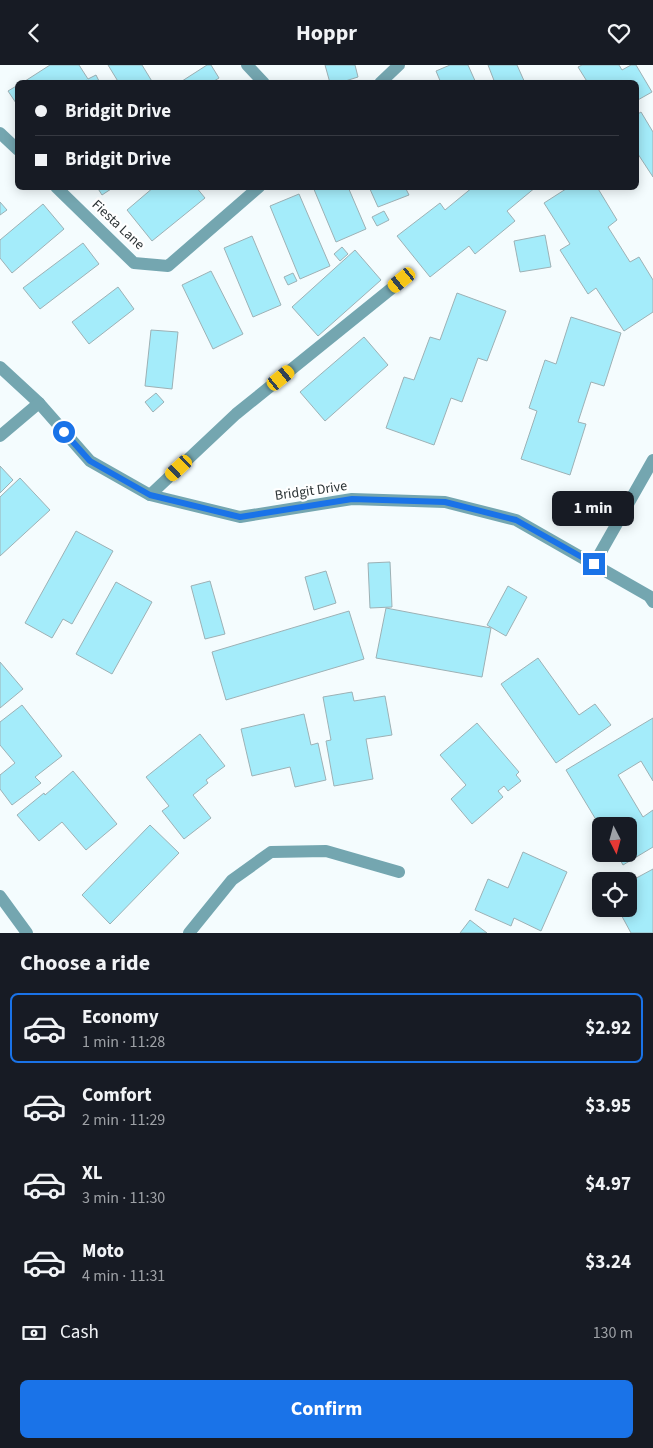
<!DOCTYPE html>
<html lang="en">
<head>
<meta charset="utf-8">
<style>
  :root { --surface:#171b24; --page:#20242c; --text:#f1f3f6; --muted:#9ea1a6; --line:#363941; --accent:#1a73e8 }
  body { margin:0; font-family:"Source Sans 3",sans-serif; background:var(--page); color:var(--text); height:100vh; display:flex; flex-direction:column; font-size:19px; white-space:nowrap }
  * { box-sizing:border-box; margin:0 }
  p { font-size:16px; color:var(--muted) }
  .icon { flex:none; width:28px; height:28px; fill:none; stroke:currentColor; stroke-width:2; stroke-linecap:round; stroke-linejoin:round }
  .map { position:relative; height:868px; overflow:hidden }
  .side { display:flex; flex-direction:column; background:var(--surface); flex:1 }
  .side>* { flex:none }
  .top-card { position:absolute; left:15px; top:15px; width:624px; height:110px; border-radius:8px; box-shadow:0 2px 12px #0003; display:grid; align-content:center; height:110px; padding:0 20px; background:var(--surface) }
  .needle { width:32px; rotate:174deg }
  .buttons { position:absolute; left:592px; top:752px; display:grid; gap:10px }
  .buttons a { display:grid; place-items:center; width:45px; height:45px; border-radius:8px; background:var(--surface); box-shadow:0 2px 12px #0003; font-size:25px }
  .end { position:absolute; width:22px; height:22px; margin:-11px; border:6px solid #1a73e8; background:#fff; box-shadow:0 0 0 2px #fff }
  .from { border-radius:50% }
  .bubble { position:absolute; height:35px; border-radius:8px; background:var(--surface); box-shadow:0 2px 12px #0003; font-size:16px; font-weight:700; line-height:35px; text-align:center }
  .car { position:absolute; width:15px; height:30px; margin:-15px -8px; border-radius:6px; box-shadow:0 0 4px 1px #0007; background:linear-gradient(#f5c518 24%,#345 0 40%,#f5c518 0 76%,#345 0 86%,#f5c518 0) }
  .top-card b { display:flex; align-items:center; gap:18px; height:48px; font-size:19px }
  .top-card b+b { border-top:1px solid var(--line) }
  .top-card i { width:12px; height:12px; background:var(--text) }
  ul { padding:0; list-style:none }
  li { display:flex; align-items:center; gap:15px; height:70px; margin:0 10px 8px; padding:0 10px; border:2px solid transparent; border-radius:8px }
  li div { flex:1 }
  li b { display:block; font-size:19px }
  li em { font-style:normal; font-weight:700 }
  li.on { border-color:var(--accent) }
  li>.icon { width:45px; height:45px; stroke-width:1.5 }
  h2 { padding:0 20px; font-size:22px; line-height:60px }
  .pay { display:flex; align-items:center; gap:12px; height:55px; padding:0 20px; font-size:19px }
  .pay p { margin-inline-start:auto }
  .button { display:flex; gap:10px; margin-top:auto; padding:10px 20px }
  .button a { flex:1; height:58px; border-radius:8px; background:var(--accent); color:#fff; font-size:20px; font-weight:700; line-height:58px; text-align:center }
  header { display:flex; justify-content:space-between; align-items:center; height:65px; padding:0 20px; background:var(--surface); font-size:22px; font-weight:700 }
  .map>svg:first-child { display:block }
  .building { fill:#a4ecfa; stroke:#9db1b5 }
  .lines { fill:none; stroke-linecap:round; stroke-linejoin:round }
  .minor { stroke:#74a6b0; stroke-width:12 }
  .route { stroke:#1a73e8; stroke-width:6 }
  .labels { text-anchor:middle; dominant-baseline:central; stroke-width:4.5; stroke-linejoin:round; paint-order:stroke }
  .street-label { font-size:14px; fill:#293133; stroke:#fff }
</style>
</head>
<body>
<header><svg class="icon" aria-label="back" viewBox="0 0 24 24"><path d="M15 5l-7 7 7 7"/></svg>Hoppr<svg class="icon" aria-label="heart" viewBox="0 0 24 24"><path d="M12 20l-8-8c-3-5 5-10 8-4 3-6 11-1 8 4z"/></svg></header>
<div class="map">
<svg width="653" height="868" viewBox="0 0 653 868">
  <rect width="100%" height="100%" fill="#f4fcfe"/>
  <g class="building">
    <polygon points="50,0 79,0 88,14 96,10 100,18 88,18 87,15 82,18 22,18"/>
    <polygon points="108,0 142,0 153,18 119,18"/>
    <polygon points="207,0 211,0 219,13 211,18 179,18"/>
    <polygon points="325,0 355,0 358,12 339,18 330,18"/>
    <polygon points="450,0 468,0 476,18 441,18 436,6"/>
    <polygon points="488,0 517,0 525,18 495,18"/>
    <polygon points="582,0 619,0 622,5 631,0 636,0 652,27 636,36 636,18 588,18 578,2"/>
    <polygon points="18,20 18,41 8,26"/>
    <polygon points="641,47 653,67 653,112 636,86 636,50"/>
    <polygon points="97,122 114,122 102,130"/>
    <polygon points="154,122 196,122 205,133 152,176 127,145"/>
    <polygon points="313,122 348,122 366,164 336,177"/>
    <polygon points="369,122 405,122 409,130 378,142"/>
    <polygon points="473,122 536,122 507,146 515,156 475,189 469,181 430,212 397,171 440,138 445,145"/>
    <polygon points="569,122 597,122 617,155 608,162 630,197 639,192 653,215 653,247 624,266 596,223 588,229 560,185 570,179 544,138"/>
    <polygon points="299,129 330,201 300,214 270,141"/>
    <polygon points="0,137 7,145 0,150"/>
    <polygon points="43,139 64,164 12,208 0,193 0,175"/>
    <polygon points="384,146 389,155 377,161 372,152"/>
    <polygon points="545,170 551,202 520,207 514,176"/>
    <polygon points="252,171 281,240 253,252 224,183"/>
    <polygon points="83,178 99,199 40,244 23,223"/>
    <polygon points="342,182 348,189 340,196 334,189"/>
    <polygon points="355,185 381,215 318,271 292,242"/>
    <polygon points="211,206 243,269 213,284 182,220"/>
    <polygon points="293,208 297,216 288,220 284,212"/>
    <polygon points="118,222 134,244 89,279 72,257"/>
    <polygon points="457,228 506,246 487,296 478,293 462,337 451,333 434,380 386,363 404,312 414,315 430,272 440,275"/>
    <polygon points="571,252 621,268 604,321 591,317 578,357 586,359 570,410 521,394 537,346 529,343 545,295 556,299"/>
    <polygon points="151,265 178,267 172,324 145,321"/>
    <polygon points="364,272 388,300 325,356 300,327"/>
    <polygon points="156,328 164,337 153,347 145,337"/>
    <polygon points="0,401 13,415 0,428"/>
    <polygon points="20,413 50,445 0,491 0,432"/>
    <polygon points="76,466 113,486 72,559 63,554 52,573 25,558"/>
    <polygon points="390,497 392,542 370,543 368,498"/>
    <polygon points="326,506 336,538 314,545 305,512"/>
    <polygon points="210,516 225,569 205,574 191,521"/>
    <polygon points="116,517 152,537 112,609 76,589"/>
    <polygon points="508,521 527,532 506,571 487,560"/>
    <polygon points="386,543 491,563 482,612 376,593"/>
    <polygon points="349,546 364,594 226,635 212,587"/>
    <polygon points="538,593 579,650 595,639 611,660 556,698 501,619"/>
    <polygon points="0,597 23,624 0,643"/>
    <polygon points="352,627 354,636 385,631 392,670 366,674 373,714 334,721 326,676 331,675 323,632"/>
    <polygon points="22,640 62,691 35,712 41,718 12,740 0,724 0,710 15,698 0,680 0,657"/>
    <polygon points="304,649 311,680 318,678 326,715 295,722 290,702 252,711 241,664"/>
    <polygon points="653,653 653,716 641,696 618,710 643,752 653,745 653,782 623,800 617,789 629,789 629,761 601,761 601,763 566,705"/>
    <polygon points="477,658 519,707 516,710 521,716 508,726 504,721 498,726 503,732 472,759 451,734 466,720 440,690"/>
    <polygon points="200,669 225,701 206,715 208,718 193,730 211,753 184,774 162,746 169,741 146,712"/>
    <polygon points="73,706 117,759 86,785 62,757 39,776 17,750 44,728 45,730"/>
    <polygon points="150,760 179,788 110,859 82,830"/>
    <polygon points="523,787 567,807 541,866 514,853 511,861 475,845 488,814 508,823"/>
    <polygon points="653,804 653,868 631,868 618,844 629,844 629,817"/>
    <polygon points="470,855 487,868 460,868"/>
  </g>
  <g class="lines">
    <g class="minor">
      <polyline points="247,0 264,18"/>
      <polyline points="380,18 399,0"/>
      <polyline points="0,68 18,85"/>
      <polyline points="56,122 134,198 168,201 259,122"/>
      <polyline points="0,302 39,338 90,396 150,430 240,452 352,434 445,437 516,455 649,531 653,537"/>
      <polyline points="0,371 39,338"/>
      <polyline points="150,430 236,349 402,215"/>
      <polyline points="594,499 653,395"/>
      <polyline points="0,831 27,868"/>
      <polyline points="189,868 232,815 271,787 326,786 399,807"/>
    </g>
  </g>
  <g class="lines">
    <polyline class="route" points="64,367 90,396 150,430 240,452 352,434 445,437 516,455 594,499"/>
  </g>
  <g class="labels">
    <g class="street-label">
      <text transform="translate(118 160) rotate(43)">Fiesta Lane</text>
      <text transform="translate(311 426) rotate(-8)">Bridgit Drive</text>
    </g>
  </g>
</svg>
<div class="buttons">
<a><svg class="needle" viewBox="-14 -14 28 28"><path d="M0-13l5 13h-10z" fill="#e53935"/><path d="M0 13l5-13h-10z" fill="#9ea1a6"/></svg></a>
<a><svg class="icon" aria-label="locate" viewBox="0 0 24 24"><circle cx="12" cy="12" r="6"/><path d="M12 2v4M12 18v4M2 12h4M18 12h4"/></svg></a>
</div>
<i class="end from" style="left:64px;top:367px"></i>
<i class="end" style="left:594px;top:499px"></i>
<div class="bubble" style="left:552px;top:426px;width:82px">1 min</div>
<i class="car" style="left:402px;top:215px;rotate:231deg"></i>
<i class="car" style="left:281px;top:313px;rotate:51deg"></i>
<i class="car" style="left:179px;top:403px;rotate:227deg"></i>
<div class="top-card">
<b><i class="from"></i>Bridgit Drive</b>
<b><i></i>Bridgit Drive</b>
</div>
</div>
<section class="side">
<h2>Choose a ride</h2>
<ul>
<li class="on"><svg class="icon" aria-label="car" viewBox="0 0 24 24"><path d="M5 17H2v-5l4-1 3-4h7l3 4 3 1v5h-3M9 17h6M6 11h13"/><circle cx="7" cy="17" r="2"/><circle cx="17" cy="17" r="2"/></svg><div><b>Economy</b><p>1 min · 11:28</p></div><em>$2.92</em></li>
<li><svg class="icon" aria-label="car" viewBox="0 0 24 24"><path d="M5 17H2v-5l4-1 3-4h7l3 4 3 1v5h-3M9 17h6M6 11h13"/><circle cx="7" cy="17" r="2"/><circle cx="17" cy="17" r="2"/></svg><div><b>Comfort</b><p>2 min · 11:29</p></div><em>$3.95</em></li>
<li><svg class="icon" aria-label="car" viewBox="0 0 24 24"><path d="M5 17H2v-5l4-1 3-4h7l3 4 3 1v5h-3M9 17h6M6 11h13"/><circle cx="7" cy="17" r="2"/><circle cx="17" cy="17" r="2"/></svg><div><b>XL</b><p>3 min · 11:30</p></div><em>$4.97</em></li>
<li><svg class="icon" aria-label="car" viewBox="0 0 24 24"><path d="M5 17H2v-5l4-1 3-4h7l3 4 3 1v5h-3M9 17h6M6 11h13"/><circle cx="7" cy="17" r="2"/><circle cx="17" cy="17" r="2"/></svg><div><b>Moto</b><p>4 min · 11:31</p></div><em>$3.24</em></li>
</ul>
<div class="pay"><svg class="icon" aria-label="cash" viewBox="0 0 24 24"><path d="M3 7h18v10H3z"/><circle cx="12" cy="12" r="2"/></svg>Cash<p>130 m</p></div>
<div class="button"><a>Confirm</a></div>
</section>
</body>
</html>
